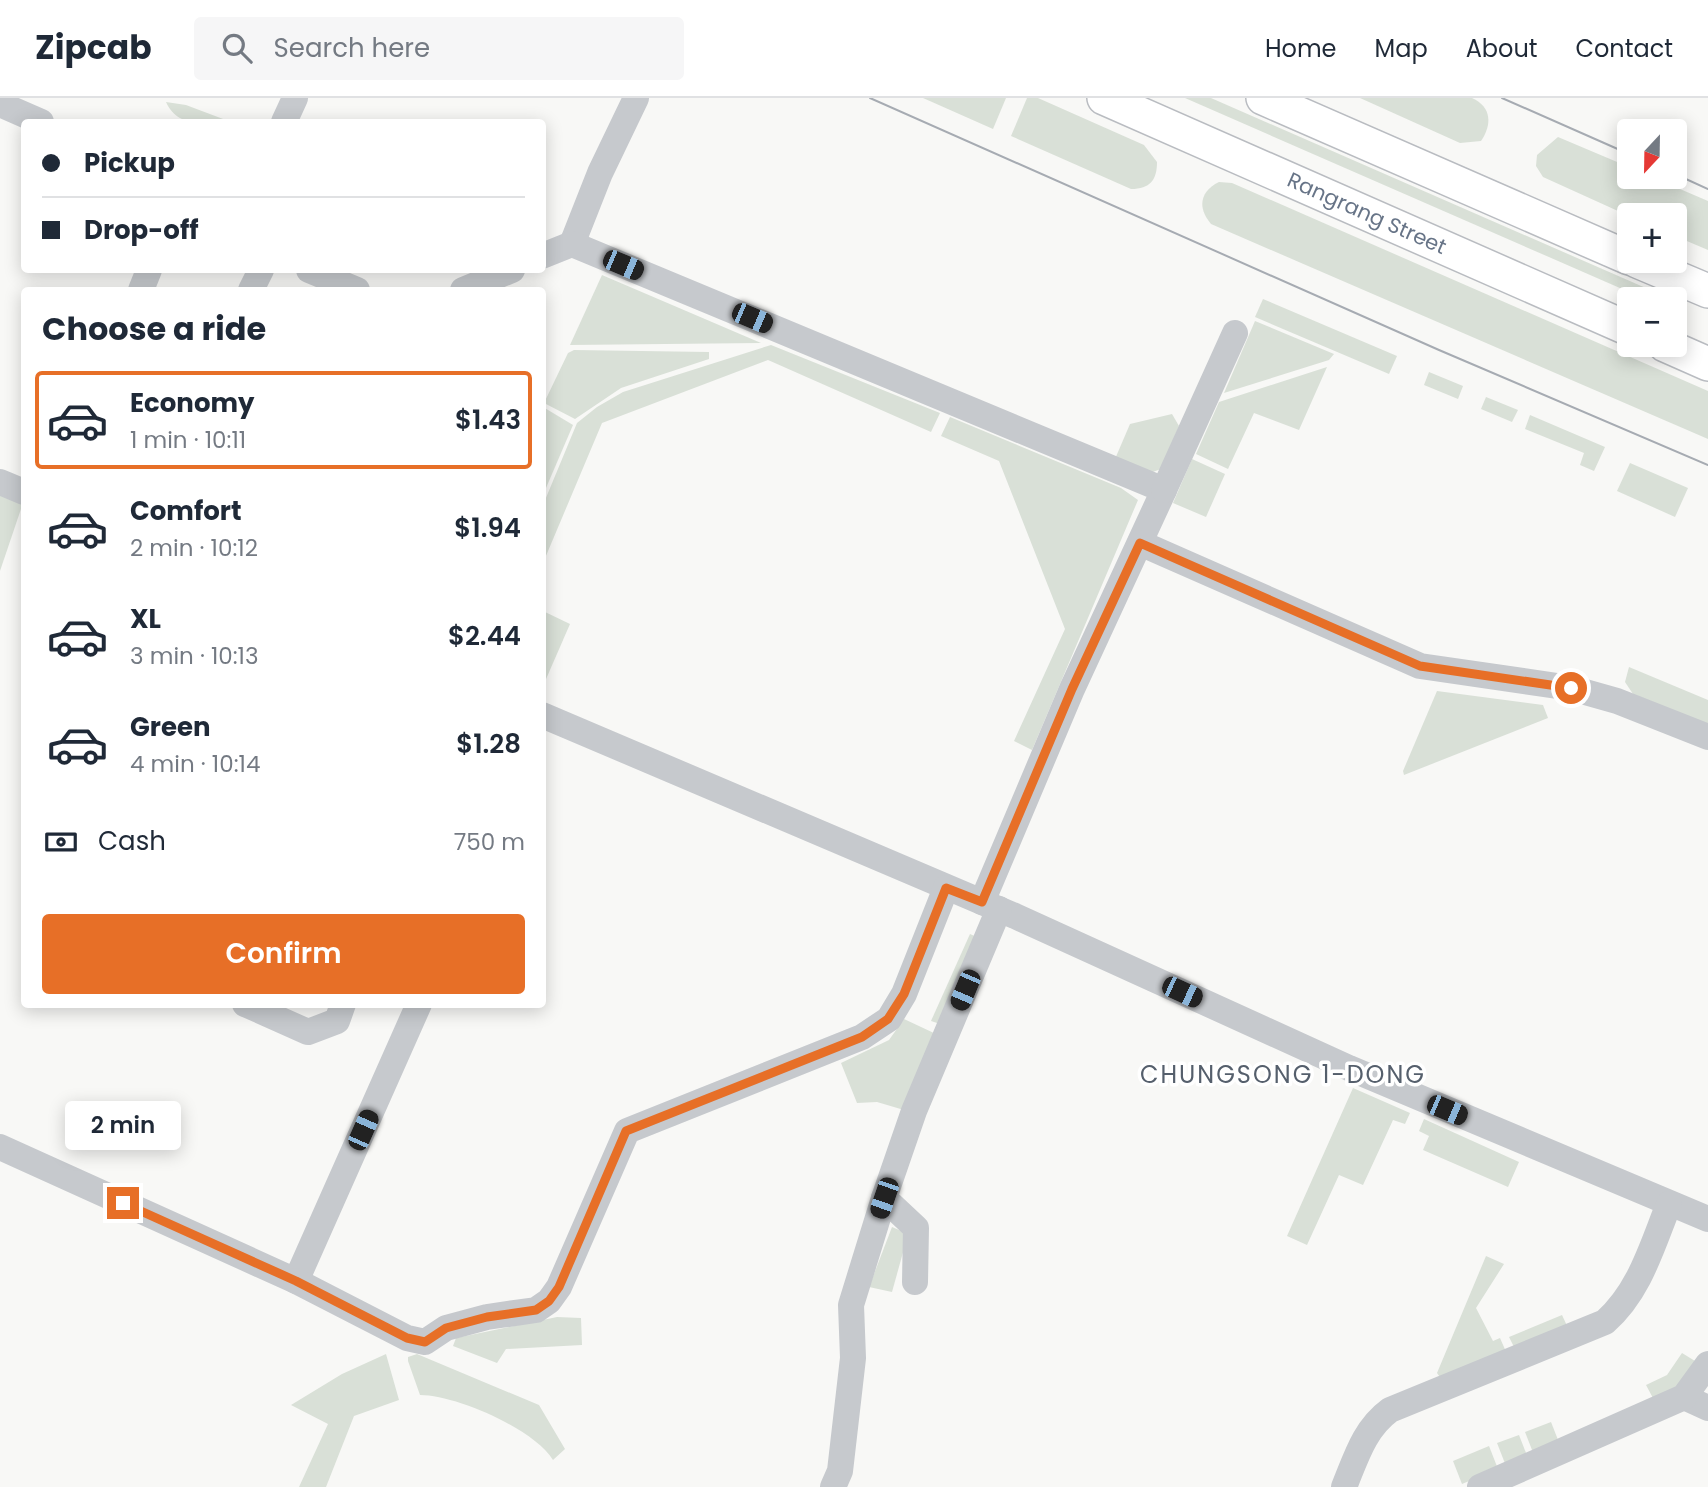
<!DOCTYPE html>
<html lang="en">
<head>
<meta charset="utf-8">
<style>
  :root { --surface:#fff; --page:#f6f6f7; --text:#1f2937; --muted:#747a83; --line:#e0e1e3; --accent:#e76f27 }
  body { margin:0; font-family:Poppins,sans-serif; background:var(--page); color:var(--text); height:100vh; display:flex; flex-direction:column; font-size:26px; white-space:nowrap }
  * { box-sizing:border-box; margin:0 }
  p { font-size:23px; color:var(--muted) }
  .icon { flex:none; width:38px; height:38px; fill:none; stroke:currentColor; stroke-width:2; stroke-linecap:round; stroke-linejoin:round }
  .map { position:relative; flex:1; overflow:hidden }
  .details { position:absolute; left:21px; top:189px; width:525px; height:721px; display:flex; flex-direction:column; background:var(--surface); border-radius:7px; box-shadow:0 4px 18px #0003 }
  .details>* { flex:none }
  .guide { position:absolute; left:21px; top:21px; width:525px; height:154px; border-radius:7px; box-shadow:0 4px 18px #0003; display:grid; align-content:center; height:154px; padding:0 21px; background:var(--surface) }
  .needle { width:46px; rotate:202deg }
  .buttons { position:absolute; left:1617px; top:21px; display:grid; gap:14px }
  .buttons a { display:grid; place-items:center; width:70px; height:70px; border-radius:7px; background:var(--surface); box-shadow:0 4px 18px #0003; font-size:35px }
  .end { position:absolute; width:32px; height:32px; margin:-16px; border:9px solid #e76f27; background:#fff; box-shadow:0 0 0 4px #fff }
  .from { border-radius:50% }
  .bubble { position:absolute; height:49px; border-radius:7px; background:var(--surface); box-shadow:0 4px 18px #0003; font-size:23px; font-weight:600; line-height:49px; text-align:center }
  .car { position:absolute; width:21px; height:42px; margin:-21px -10px; border-radius:9px; box-shadow:0 0 5px 2px #0007; background:linear-gradient(#222 24%,#8ab4d8 0 40%,#222 0 76%,#8ab4d8 0 86%,#222 0) }
  .guide b { display:flex; align-items:center; gap:24px; height:66px; font-size:26px }
  .guide b+b { border-top:2px solid var(--line) }
  .guide i { width:18px; height:18px; background:var(--text) }
  ul { padding:0; list-style:none }
  li { display:flex; align-items:center; gap:21px; height:98px; margin:0 14px 10px; padding:0 7px; border:4px solid transparent; border-radius:7px }
  li div { flex:1 }
  li b { display:block; font-size:26px }
  li em { font-style:normal; font-weight:600 }
  li.selected { border-color:var(--accent) }
  li>.icon { width:63px; height:63px; stroke-width:1.5 }
  h2 { padding:0 21px; font-size:32px; line-height:84px }
  .pay { display:flex; align-items:center; gap:18px; height:77px; padding:0 21px; font-size:26px }
  .pay p { margin-inline-start:auto }
  .cta { display:flex; gap:14px; margin-top:auto; padding:14px 21px }
  .cta a { flex:1; height:80px; border-radius:7px; background:var(--accent); color:#fff; font-size:28px; font-weight:600; line-height:80px; text-align:center }
  header { display:flex; align-items:center; gap:42px; box-sizing:border-box; height:98px; padding:0 35px; background:var(--surface); border-bottom:2px solid var(--line) }
  header strong { font-size:33px }
  nav { display:flex; gap:38px; margin-inline-start:auto; font-size:24px }
  .search { width:490px; height:63px; background:var(--page); display:flex; align-items:center; gap:18px; box-sizing:border-box; padding:0 24px; border-radius:7px; color:var(--muted); font-size:26px }
  .map>svg:first-child { display:block }
  .green { fill:#d9e0d7 }
  .lines { fill:none; stroke-linecap:round; stroke-linejoin:round }
  .major-casing { stroke:#b9bcc1; stroke-width:36 }
  .minor { stroke:#c6c9cd; stroke-width:26 }
  .major { stroke:#fff; stroke-width:33 }
  .tram { stroke:#a6abb2; stroke-width:2 }
  .route { stroke:#e76f27; stroke-width:9 }
  .labels { text-anchor:middle; dominant-baseline:central; stroke-width:7; stroke-linejoin:round; paint-order:stroke }
  .street-label { font-size:21px; fill:#677487; stroke:#fff }
  .quarter-label { font-size:24px; letter-spacing:2px; fill:#555f6c; stroke:#fff }
</style>
</head>
<body>
<header>
<strong>Zipcab</strong>
<div class="search"><svg class="icon" aria-label="search" viewBox="0 0 24 24"><circle cx="10" cy="10" r="6"/><path d="M15 15l6 6"/></svg>Search here</div>
<nav><a>Home</a><a>Map</a><a>About</a><a>Contact</a></nav>
</header>
<div class="map">
<svg width="1708" height="1389" viewBox="0 0 1708 1389">
  <rect width="100%" height="100%" fill="#f8f8f6"/>
  <g class="green">
    <polygon points="923,0 1006,0 993,31"/>
    <path d="M1027,0h11l106,47 13,17c0,18 -7,27 -26,27l-120,-53z"/>
    <polygon points="1185,0 1211,0 1671,201 1645,201"/>
    <path d="M1360,0h112c20,9 20,27 9,43l-21,2z"/>
    <path d="M166,4l20,3 45,17c-25,1 -53,7 -65,-20z"/>
    <polygon points="1558,39 1629,69 1629,79 1652,79 1708,103 1708,152 1675,138 1675,117 1629,118 1543,79 1536,68 1537,57"/>
    <path d="M1219,84l13,1 476,208v48l-497,-215c-14,-16 -11,-33 8,-42z"/>
    <polygon points="602,177 761,245 570,247"/>
    <polygon points="1263,201 1397,258 1389,276 1255,219"/>
    <polygon points="1255,223 1334,256 1329,262 1224,295"/>
    <polygon points="771,247 940,315 931,334 768,262 602,325 543,465 543,407 577,325 597,309 623,294"/>
    <polygon points="574,252 709,254 709,261 621,290 575,321 544,305 568,255"/>
    <polygon points="1327,269 1299,332 1254,315 1228,371 1196,356 1219,304"/>
    <polygon points="1429,274 1463,288 1458,301 1424,287"/>
    <polygon points="1486,299 1518,312 1512,324 1481,311"/>
    <polygon points="543,309 573,327 543,397"/>
    <polygon points="1172,316 1179,328 1161,371 1150,375 1115,361 1130,326"/>
    <polygon points="1530,317 1605,349 1594,373 1580,367 1584,355 1525,331"/>
    <polygon points="950,319 1121,390 1138,402 1032,652 1014,643 1065,531 999,363 941,338"/>
    <polygon points="1192,361 1225,376 1206,419 1173,405"/>
    <polygon points="1630,365 1688,390 1675,419 1617,393"/>
    <polygon points="0,395 23,405 0,473"/>
    <polygon points="543,513 570,526 543,588"/>
    <polygon points="1629,569 1708,602 1708,627 1633,596 1625,584"/>
    <polygon points="1437,593 1543,607 1548,620 1404,677 1403,673"/>
    <polygon points="970,836 979,840 940,926 931,923"/>
    <polygon points="904,921 936,936 904,1012 877,1004 857,1005 841,965 889,942"/>
    <polygon points="1353,990 1410,1015 1405,1026 1393,1022 1363,1087 1339,1077 1307,1147 1287,1138"/>
    <polygon points="1424,1021 1519,1064 1508,1089 1423,1052 1429,1038 1419,1033"/>
    <polygon points="892,1129 904,1134 907,1140 892,1194 869,1189"/>
    <polygon points="1486,1158 1504,1166 1476,1210 1493,1243 1500,1240 1507,1256 1442,1282 1437,1275"/>
    <polygon points="1562,1217 1569,1232 1516,1253 1509,1239"/>
    <polygon points="557,1219 581,1220 582,1247 506,1251 497,1265 453,1248 456,1240"/>
    <polygon points="1682,1255 1695,1263 1686,1283 1654,1302 1646,1287 1667,1277"/>
    <polygon points="386,1256 399,1302 354,1318 326,1389 299,1389 328,1326 291,1307 342,1276"/>
    <path d="M417,1256l122,51 26,44 -12,11c-19,-31 -97,-65 -133,-65l-12,-34v-4z"/>
    <polygon points="1551,1324 1560,1347 1534,1357 1525,1334"/>
    <polygon points="1519,1337 1528,1360 1506,1368 1497,1345"/>
    <polygon points="1489,1348 1498,1371 1462,1386 1453,1363"/>
  </g>
  <g class="lines">
    <g class="major-casing">
      <g id="major">
        <polyline points="1104,0 1629,231"/>
        <polyline points="1263,0 1629,160"/>
        <polyline points="1637,163 1708,193"/>
        <polyline points="1665,247 1708,266"/>
      </g>
    </g>
    <g class="minor">
      <polyline points="0,6 41,24"/>
      <polyline points="284,24 295,0"/>
      <polyline points="572,146 600,75 636,0"/>
      <polyline points="542,158 572,146 1164,392 1072,591 982,804"/>
      <polyline points="309,172 357,192"/>
      <polyline points="141,192 149,172"/>
      <polyline points="251,192 261,172"/>
      <polyline points="463,192 512,172"/>
      <polyline points="0,384 24,394"/>
      <polyline points="1164,392 1235,235"/>
      <polyline points="1140,445 1420,568 1571,590 1617,603 1708,639"/>
      <polyline points="542,617 1015,818 1349,970 1708,1121"/>
      <polyline points="245,906 308,934 337,923 343,906"/>
      <polyline points="0,1049 296,1183 419,906"/>
      <polyline points="296,1183 407,1240 425,1244 446,1230 487,1219 536,1212 549,1203 559,1189 627,1033 862,939 889,921 904,896 946,790"/>
      <polyline points="915,1184 916,1130 884,1100 914,1013 999,811"/>
      <polyline points="1684,1299 1708,1310"/>
      <polyline points="833,1389 840,1373 853,1260 851,1207 884,1100"/>
      <path d="M1344,1389c12,-29 20,-58 46,-77l215,-88c35,-31 47,-76 64,-118"/>
      <polyline points="1480,1389 1684,1299 1708,1266"/>
    </g>
    <use href="#major" class="major"/>
    <g class="tram">
      <polyline points="870,0 1439,252 1708,367"/>
      <polyline points="1502,0 1629,56"/>
      <polyline points="1675,76 1708,91"/>
    </g>
  </g>
  <g class="lines">
    <polyline class="route" points="123,1105 296,1183 407,1240 425,1244 446,1230 487,1219 536,1212 549,1203 559,1189 626,1033 862,939 888,921 904,896 946,790 982,804 1072,591 1140,445 1420,568 1571,590"/>
  </g>
  <g class="labels">
    <g class="street-label">
      <text transform="translate(1367 115) rotate(24)">Rangrang Street</text>
    </g>
    <g class="quarter-label">
      <text x="1283" y="976">CHUNGSONG 1-DONG</text>
    </g>
  </g>
</svg>
<div class="buttons">
<a><svg class="needle" viewBox="-14 -14 28 28"><path d="M0-13l5 13h-10z" fill="#e53935"/><path d="M0 13l5-13h-10z" fill="#747a83"/></svg></a>
<a>+</a>
<a>−</a>
</div>
<i class="end from" style="left:1571px;top:590px"></i>
<i class="end" style="left:123px;top:1105px"></i>
<div class="bubble" style="left:65px;top:1003px;width:116px">2 min</div>
<i class="car" style="left:623px;top:167px;rotate:113deg"></i>
<i class="car" style="left:752px;top:220px;rotate:113deg"></i>
<i class="car" style="left:965px;top:892px;rotate:203deg"></i>
<i class="car" style="left:1182px;top:894px;rotate:115deg"></i>
<i class="car" style="left:1447px;top:1012px;rotate:113deg"></i>
<i class="car" style="left:363px;top:1032px;rotate:24deg"></i>
<i class="car" style="left:884px;top:1100px;rotate:199deg"></i>
<div class="guide">
<b><i class="from"></i>Pickup</b>
<b><i></i>Drop-off</b>
</div>
<section class="details">
<h2>Choose a ride</h2>
<ul>
<li class="selected"><svg class="icon" aria-label="car" viewBox="0 0 24 24"><path d="M5 17H2v-5l4-1 3-4h7l3 4 3 1v5h-3M9 17h6M6 11h13"/><circle cx="7" cy="17" r="2"/><circle cx="17" cy="17" r="2"/></svg><div><b>Economy</b><p>1 min · 10:11</p></div><em>$1.43</em></li>
<li><svg class="icon" aria-label="car" viewBox="0 0 24 24"><path d="M5 17H2v-5l4-1 3-4h7l3 4 3 1v5h-3M9 17h6M6 11h13"/><circle cx="7" cy="17" r="2"/><circle cx="17" cy="17" r="2"/></svg><div><b>Comfort</b><p>2 min · 10:12</p></div><em>$1.94</em></li>
<li><svg class="icon" aria-label="car" viewBox="0 0 24 24"><path d="M5 17H2v-5l4-1 3-4h7l3 4 3 1v5h-3M9 17h6M6 11h13"/><circle cx="7" cy="17" r="2"/><circle cx="17" cy="17" r="2"/></svg><div><b>XL</b><p>3 min · 10:13</p></div><em>$2.44</em></li>
<li><svg class="icon" aria-label="car" viewBox="0 0 24 24"><path d="M5 17H2v-5l4-1 3-4h7l3 4 3 1v5h-3M9 17h6M6 11h13"/><circle cx="7" cy="17" r="2"/><circle cx="17" cy="17" r="2"/></svg><div><b>Green</b><p>4 min · 10:14</p></div><em>$1.28</em></li>
</ul>
<div class="pay"><svg class="icon" aria-label="cash" viewBox="0 0 24 24"><path d="M3 7h18v10H3z"/><circle cx="12" cy="12" r="2"/></svg>Cash<p>750 m</p></div>
<div class="cta"><a>Confirm</a></div>
</section>
</div>
</body>
</html>
